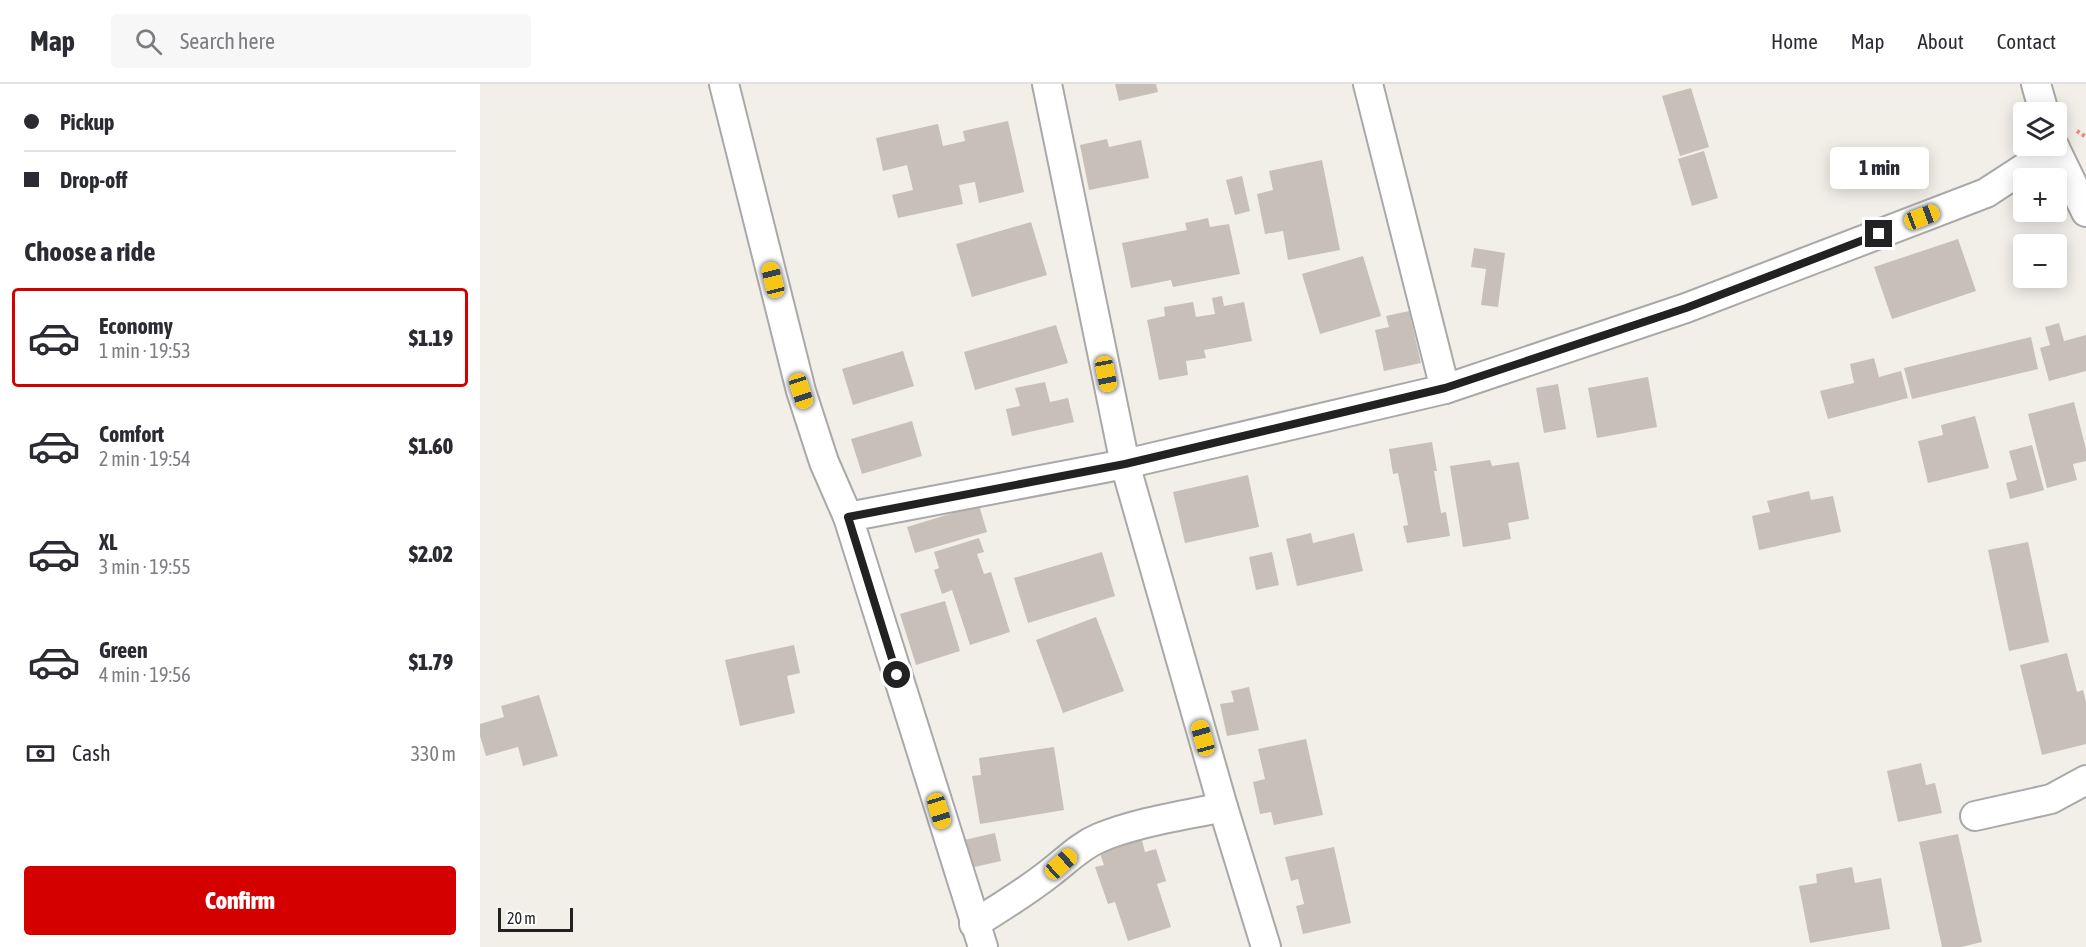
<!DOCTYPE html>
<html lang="en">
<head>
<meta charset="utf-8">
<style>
  :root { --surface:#fff; --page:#f7f7f7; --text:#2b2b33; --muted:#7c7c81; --line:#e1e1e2; --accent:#d40000 }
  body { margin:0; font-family:"Asap Condensed",sans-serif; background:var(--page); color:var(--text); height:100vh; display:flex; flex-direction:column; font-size:22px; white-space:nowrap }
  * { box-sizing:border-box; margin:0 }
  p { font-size:20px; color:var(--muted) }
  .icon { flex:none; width:33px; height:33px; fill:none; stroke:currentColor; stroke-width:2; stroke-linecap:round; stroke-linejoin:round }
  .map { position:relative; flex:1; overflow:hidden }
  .sheet { display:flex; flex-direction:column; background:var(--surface); width:480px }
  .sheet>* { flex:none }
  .guide { display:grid; align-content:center; height:132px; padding:0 24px; background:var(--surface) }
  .buttons { position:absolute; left:1533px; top:18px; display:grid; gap:12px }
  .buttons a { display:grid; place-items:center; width:54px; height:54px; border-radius:6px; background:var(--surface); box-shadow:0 3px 15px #0003; font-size:30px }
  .scale { position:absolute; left:18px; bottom:15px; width:75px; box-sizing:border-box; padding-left:6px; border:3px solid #222; border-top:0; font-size:16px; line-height:21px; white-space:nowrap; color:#222; -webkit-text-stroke:4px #fff; paint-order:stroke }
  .end { position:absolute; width:27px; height:27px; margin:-14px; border:8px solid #222; background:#fff; box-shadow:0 0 0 3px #fff }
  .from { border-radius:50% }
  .bubble { position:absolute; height:42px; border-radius:6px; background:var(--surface); box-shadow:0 3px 15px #0003; font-size:20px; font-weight:800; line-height:42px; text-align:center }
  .car { position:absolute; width:18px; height:36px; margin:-18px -9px; border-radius:8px; box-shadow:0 0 4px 2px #0007; background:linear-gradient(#f5c518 24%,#345 0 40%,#f5c518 0 76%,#345 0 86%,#f5c518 0) }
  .guide b { display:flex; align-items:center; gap:21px; height:57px; font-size:22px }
  .guide b+b { border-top:2px solid var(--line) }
  .guide i { width:15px; height:15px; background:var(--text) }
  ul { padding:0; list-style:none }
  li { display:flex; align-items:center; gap:18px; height:99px; margin:0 12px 9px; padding:0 12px; border:3px solid transparent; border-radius:6px }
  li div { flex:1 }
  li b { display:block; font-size:22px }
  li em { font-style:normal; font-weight:800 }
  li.selected { border-color:var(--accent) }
  li>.icon { width:54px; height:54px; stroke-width:1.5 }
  h2 { padding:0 24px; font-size:27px; line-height:72px }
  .pay { display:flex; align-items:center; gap:15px; height:66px; padding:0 24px; font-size:22px }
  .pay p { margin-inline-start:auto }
  .action { display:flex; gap:12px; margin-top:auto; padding:12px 24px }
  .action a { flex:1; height:69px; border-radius:6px; background:var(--accent); color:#fff; font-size:24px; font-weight:800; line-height:69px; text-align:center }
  header { display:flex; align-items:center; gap:36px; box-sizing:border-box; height:84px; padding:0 30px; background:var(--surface); border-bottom:2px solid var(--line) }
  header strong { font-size:28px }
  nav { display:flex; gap:33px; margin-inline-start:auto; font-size:21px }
  .search { width:420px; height:54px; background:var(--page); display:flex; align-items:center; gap:15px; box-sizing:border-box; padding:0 21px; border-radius:6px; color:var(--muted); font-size:22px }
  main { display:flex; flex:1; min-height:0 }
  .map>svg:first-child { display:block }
  .building { fill:#c7bfb8 }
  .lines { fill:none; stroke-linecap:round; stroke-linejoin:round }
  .street-casing { stroke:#a9a9a9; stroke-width:32 }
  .path { stroke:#fa8072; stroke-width:4; stroke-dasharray:3 3; stroke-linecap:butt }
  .street { stroke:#fff; stroke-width:28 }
  .route { stroke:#222; stroke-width:8 }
</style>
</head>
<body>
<header>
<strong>Map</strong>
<div class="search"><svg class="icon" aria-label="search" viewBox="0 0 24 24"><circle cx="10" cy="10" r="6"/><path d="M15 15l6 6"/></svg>Search here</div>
<nav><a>Home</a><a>Map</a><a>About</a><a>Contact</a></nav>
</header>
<main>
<section class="sheet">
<div class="guide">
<b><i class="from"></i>Pickup</b>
<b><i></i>Drop-off</b>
</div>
<h2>Choose a ride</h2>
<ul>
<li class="selected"><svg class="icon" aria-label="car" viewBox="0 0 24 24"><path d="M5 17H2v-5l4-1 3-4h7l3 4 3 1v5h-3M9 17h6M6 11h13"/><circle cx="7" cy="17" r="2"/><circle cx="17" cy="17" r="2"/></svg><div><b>Economy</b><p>1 min · 19:53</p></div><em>$1.19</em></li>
<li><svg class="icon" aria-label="car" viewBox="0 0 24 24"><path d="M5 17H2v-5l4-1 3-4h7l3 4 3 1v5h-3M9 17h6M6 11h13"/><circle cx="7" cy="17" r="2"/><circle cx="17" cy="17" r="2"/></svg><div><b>Comfort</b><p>2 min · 19:54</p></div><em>$1.60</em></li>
<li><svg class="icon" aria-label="car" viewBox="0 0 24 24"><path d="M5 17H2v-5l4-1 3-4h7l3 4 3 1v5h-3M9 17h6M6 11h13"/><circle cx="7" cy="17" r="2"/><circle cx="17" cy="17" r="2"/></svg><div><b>XL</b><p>3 min · 19:55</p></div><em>$2.02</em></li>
<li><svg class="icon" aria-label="car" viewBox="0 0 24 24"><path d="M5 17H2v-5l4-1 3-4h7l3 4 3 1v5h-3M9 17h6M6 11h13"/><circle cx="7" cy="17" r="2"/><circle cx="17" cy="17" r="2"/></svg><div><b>Green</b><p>4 min · 19:56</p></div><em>$1.79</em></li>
</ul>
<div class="pay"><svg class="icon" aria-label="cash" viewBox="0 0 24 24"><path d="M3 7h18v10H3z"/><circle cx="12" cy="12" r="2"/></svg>Cash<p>330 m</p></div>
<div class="action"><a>Confirm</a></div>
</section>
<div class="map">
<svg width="1606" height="863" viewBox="0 0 1606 863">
  <rect width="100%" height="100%" fill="#f2efe9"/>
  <g class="building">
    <polygon points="635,0 676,0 678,8 639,17"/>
    <polygon points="1211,4 1229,63 1200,72 1182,12"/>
    <polygon points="528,37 544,108 499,119 495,98 479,101 483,120 418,134 412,111 433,106 427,81 403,87 396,54 458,40 463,62 485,57 483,47"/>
    <polygon points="627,55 629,63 661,56 669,94 609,106 600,61"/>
    <polygon points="1224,67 1238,114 1212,122 1198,75"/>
    <polygon points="842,76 860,166 808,176 803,147 785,150 777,110 793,106 789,87"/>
    <polygon points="762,92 770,127 755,131 746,96"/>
    <polygon points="728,134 730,143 749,140 760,190 693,203 691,196 651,204 642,159 707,146 705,139"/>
    <polygon points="551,138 567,191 492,213 476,160"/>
    <polygon points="1478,155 1496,207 1412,235 1394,183"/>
    <polygon points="994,164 1025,169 1018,223 1001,221 1006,185 991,183"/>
    <polygon points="883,172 901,232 840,250 822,190"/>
    <polygon points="742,212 744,222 764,218 772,257 724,266 726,274 706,277 708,291 679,296 667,236 685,232 684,223 713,218 716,233 735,230 732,214"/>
    <polygon points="929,227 941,279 904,287 895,246 909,243 906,232"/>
    <polygon points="1579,239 1584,257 1606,251 1606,287 1569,297 1560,264 1570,261 1565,243"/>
    <polygon points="576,241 588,279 495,306 484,268"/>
    <polygon points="1551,253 1558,285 1432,315 1424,284"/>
    <polygon points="423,267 434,302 373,321 362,285"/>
    <polygon points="1394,274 1399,293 1421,287 1428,314 1348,335 1340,307 1374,299 1370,280"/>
    <polygon points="1168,293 1177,343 1117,354 1108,304"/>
    <polygon points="565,298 570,318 588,314 594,338 532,352 526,325 540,322 535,304"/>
    <polygon points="1078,300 1086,345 1064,349 1056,304"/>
    <polygon points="1594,318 1606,365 1606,377 1593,380 1597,396 1567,404 1548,330"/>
    <polygon points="1495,332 1509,384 1448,399 1438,357 1463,351 1461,341"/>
    <polygon points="432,337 442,372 382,390 371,355"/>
    <polygon points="952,358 957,387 954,387 961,429 966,428 970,452 927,459 923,442 928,441 918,389 913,390 909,365"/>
    <polygon points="1552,361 1564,406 1530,415 1526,399 1537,396 1529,367"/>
    <polygon points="1010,376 1012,382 1039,378 1049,435 1028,439 1031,455 983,463 970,382"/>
    <polygon points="768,391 779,443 705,459 693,408"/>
    <polygon points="1329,407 1331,416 1353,412 1361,448 1279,466 1272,432 1290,428 1287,417"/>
    <polygon points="499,421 507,448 435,469 427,443"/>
    <polygon points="831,449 833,459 874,449 883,487 817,502 806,455"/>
    <polygon points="499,454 504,468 497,470 504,490 511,488 530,548 490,561 472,506 462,510 454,486 459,484 454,468"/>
    <polygon points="1548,458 1569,558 1529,567 1508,466"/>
    <polygon points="622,468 635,512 548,539 534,494"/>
    <polygon points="792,468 799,501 776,506 769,473"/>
    <polygon points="465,517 480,567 436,581 420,530"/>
    <polygon points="616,533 644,607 583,629 556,556"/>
    <polygon points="314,561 320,589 307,592 315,629 260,642 245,576"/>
    <polygon points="1587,569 1597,608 1603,606 1606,618 1606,660 1562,671 1540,581"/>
    <polygon points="769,603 779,646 747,652 740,620 754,618 751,607"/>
    <polygon points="59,611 78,672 43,682 38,663 6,672 0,652 0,640 24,633 21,622"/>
    <polygon points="826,655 843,731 794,741 791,728 780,730 773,698 785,695 778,665"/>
    <polygon points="574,663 584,726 500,740 492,692 501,691 499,674"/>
    <polygon points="1441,679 1446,701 1455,699 1462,729 1418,738 1407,687"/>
    <polygon points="515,749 521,777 490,784 484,756"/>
    <polygon points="1478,750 1502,858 1481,863 1462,863 1439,758"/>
    <polygon points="661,753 665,768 676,765 686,797 677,800 691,843 648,857 635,818 628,820 615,783 624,781 619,767"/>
    <polygon points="854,763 871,839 823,850 816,822 824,820 818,795 811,797 805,773"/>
    <polygon points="1372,783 1375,799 1401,794 1410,845 1330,859 1319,802 1337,799 1336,790"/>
  </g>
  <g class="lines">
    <g class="street-casing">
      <g id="street">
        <polyline points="244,0 321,307 344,378 368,433"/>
        <polyline points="567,0 645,380 743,723 786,863"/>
        <polyline points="888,0 965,305"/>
        <polyline points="1556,0 1564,28"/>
        <polyline points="1574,62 1606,128"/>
        <polyline points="1495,732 1571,715 1606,696"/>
        <path d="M494,840c26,-16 52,-32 76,-51 16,-12 30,-27 49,-35 38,-16 83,-22 124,-31"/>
        <polyline points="503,863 368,433 645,380 965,305 1206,224 1506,109 1575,64"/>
      </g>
    </g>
    <polyline class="path" points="1597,47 1606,53"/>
    <use href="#street" class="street"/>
  </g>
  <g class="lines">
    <polyline class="route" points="417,591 368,433 645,380 965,304 1206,224 1399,150"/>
  </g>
</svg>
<div class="buttons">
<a><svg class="icon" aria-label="layers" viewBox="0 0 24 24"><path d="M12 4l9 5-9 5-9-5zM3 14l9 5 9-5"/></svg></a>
<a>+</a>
<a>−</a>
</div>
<div class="scale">20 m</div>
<i class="end from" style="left:417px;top:591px"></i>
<i class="end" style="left:1399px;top:150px"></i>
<div class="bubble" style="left:1350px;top:63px;width:99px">1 min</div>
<i class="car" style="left:1442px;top:133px;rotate:69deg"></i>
<i class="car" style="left:293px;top:196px;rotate:346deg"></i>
<i class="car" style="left:626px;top:290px;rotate:169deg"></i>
<i class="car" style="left:321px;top:307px;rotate:162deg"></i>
<i class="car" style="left:723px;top:654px;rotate:344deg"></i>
<i class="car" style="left:459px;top:727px;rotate:163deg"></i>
<i class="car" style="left:581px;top:780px;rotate:48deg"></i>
</div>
</main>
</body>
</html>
